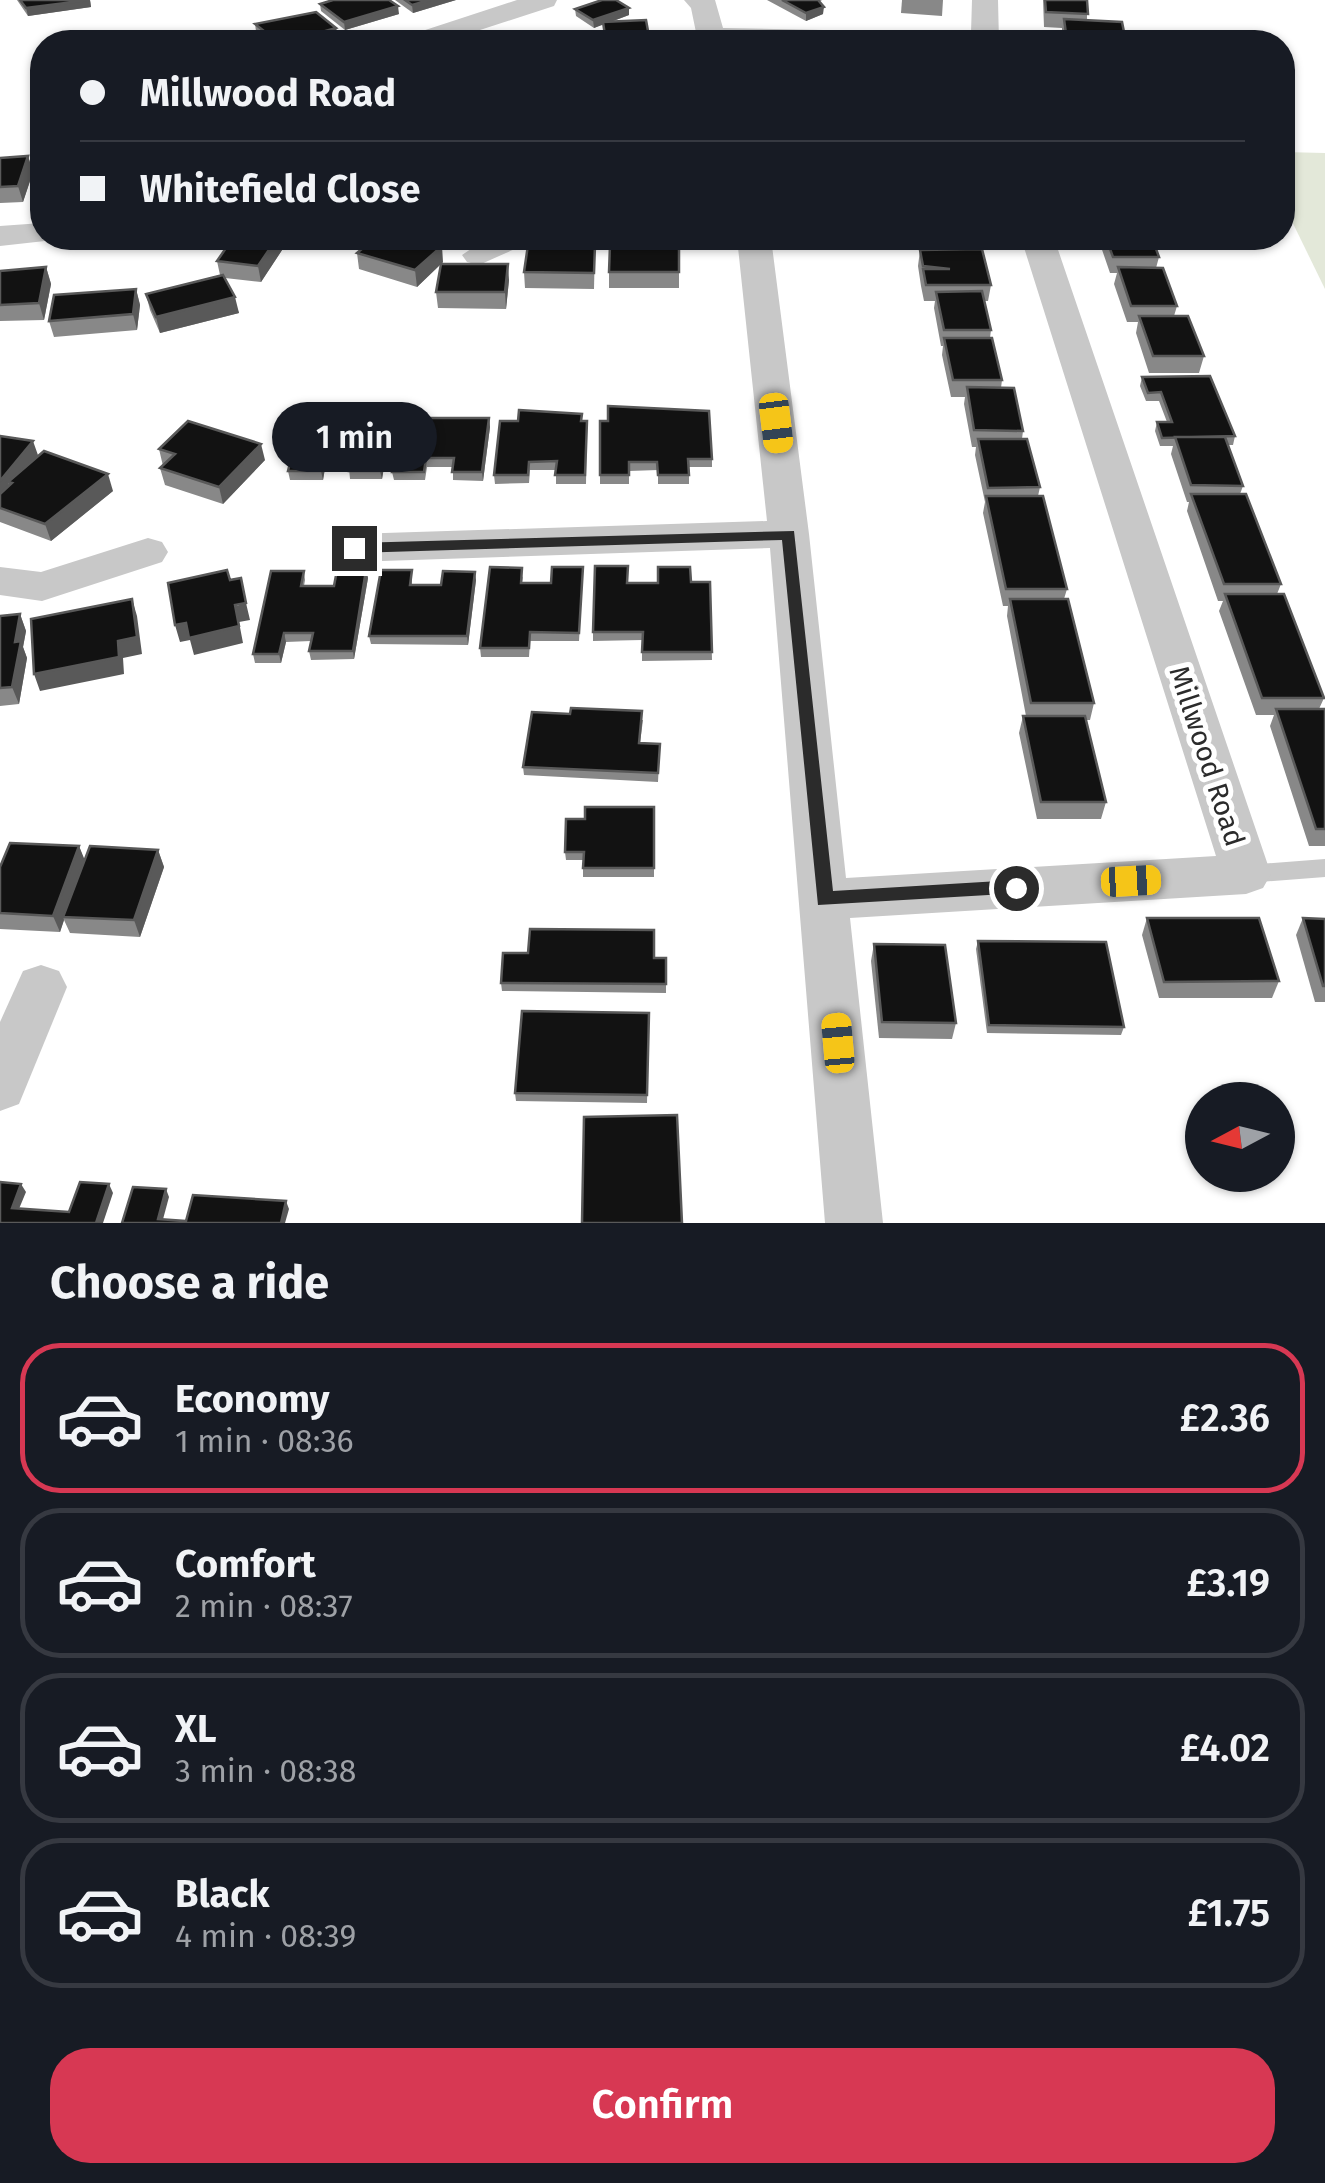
<!DOCTYPE html>
<html lang="en">
<head>
<meta charset="utf-8">
<style>
  :root { --surface:#171b24; --page:#242831; --text:#f1f3f6; --muted:#9ea1a6; --line:#363941; --accent:#d73853 }
  body { margin:0; font-family:"Fira Sans",sans-serif; background:var(--page); color:var(--text); height:100vh; display:flex; flex-direction:column; font-size:38px; white-space:nowrap }
  * { box-sizing:border-box; margin:0 }
  p { font-size:32px; color:var(--muted) }
  .icon { flex:none; width:55px; height:55px; fill:none; stroke:currentColor; stroke-width:2; stroke-linecap:round; stroke-linejoin:round }
  .map { position:relative; height:1223px; overflow:hidden }
  .drawer { display:flex; flex-direction:column; background:var(--surface); flex:1 }
  .drawer>* { flex:none }
  .top-card { position:absolute; left:30px; top:30px; width:1265px; height:220px; border-radius:40px; box-shadow:0 2px 8px #0004; display:grid; align-content:center; height:220px; padding:0 50px; background:var(--surface) }
  .needle { width:65px; rotate:263deg }
  .buttons { position:absolute; left:1185px; top:1082px; display:grid; gap:20px }
  .buttons a { display:grid; place-items:center; width:110px; height:110px; border-radius:50%; background:var(--surface); box-shadow:0 2px 8px #0004; font-size:50px }
  .end { position:absolute; width:45px; height:45px; margin:-22px; border:12px solid #2b2b2b; background:#fff; box-shadow:0 0 0 5px #fff }
  .from { border-radius:50% }
  .bubble { position:absolute; height:70px; border-radius:35px; background:var(--surface); box-shadow:0 2px 8px #0004; font-size:32px; font-weight:600; line-height:70px; text-align:center }
  .car { position:absolute; width:30px; height:60px; margin:-30px -15px; border-radius:12px; box-shadow:0 0 8px 2px #0007; background:linear-gradient(#f5c518 24%,#345 0 40%,#f5c518 0 76%,#345 0 86%,#f5c518 0) }
  .top-card b { display:flex; align-items:center; gap:35px; height:95px; font-size:38px }
  .top-card b+b { border-top:2px solid var(--line) }
  .top-card i { width:25px; height:25px; background:var(--text) }
  ul { padding:0; list-style:none }
  li { display:flex; align-items:center; gap:30px; height:150px; margin:0 20px 15px; padding:0 30px; border:5px solid var(--line); border-radius:40px }
  li div { flex:1 }
  li b { display:block; font-size:38px }
  li em { font-style:normal; font-weight:600 }
  li.current { border-color:var(--accent) }
  li>.icon { width:90px; height:90px; stroke-width:1.5 }
  h2 { padding:0 50px; font-size:45px; line-height:120px }
  .button { display:flex; gap:20px; margin-top:auto; padding:20px 50px }
  .button a { flex:1; height:115px; border-radius:40px; background:var(--accent); color:#fff; font-size:40px; font-weight:600; line-height:115px; text-align:center }
  .map>svg:first-child { display:block }
  .green { fill:#e3e8d9 }
  .lines { fill:none; stroke-linecap:round; stroke-linejoin:round }
  .service { fill:#c8c8c8; fill-rule:evenodd }
  .minor { fill:#c8c8c8; fill-rule:evenodd }
  .wall { fill:#888 }
  .shaded-wall { fill:#595959 }
  .building { fill:#121212; stroke:#595959; stroke-width:2.5 }
  .route { fill:#2b2b2b }
  .labels { text-anchor:middle; dominant-baseline:central; stroke-width:10; stroke-linejoin:round; paint-order:stroke }
  .street-label { font-size:28px; fill:#2b2b2b; stroke:#fff }
</style>
</head>
<body>
<div class="map">
<svg width="1325" height="1223" viewBox="0 0 1325 1223">
  <rect width="100%" height="100%" fill="#fff"/>
  <polygon class="green" points="1283,152 1325,153 1325,289 1283,203"/>
  <g class="lines">
    <polygon class="service" points="1325,859 1325,877 1247,883 1239,881 1235,874 1239,867 1247,865"/>
    <g class="minor">
      <polygon points="517,0 557,0 554,6 443,42 403,42 407,36"/>
      <polygon points="684,0 715,0 723,28 971,33 972,0 998,0 999,42 698,42 691,8"/>
      <polygon points="42,223 42,238 54,240 0,246 0,226"/>
      <polygon points="487,238 563,238 558,245 517,248 479,265 467,262 462,255"/>
      <polygon points="737,238 771,238 809,534 846,878 1216,856 1021,238 1054,238 1271,874 1263,888 1246,894 850,918 883,1223 825,1223 770,548 353,562 339,558 333,548 339,538 353,534 767,521"/>
      <polygon points="148,538 162,542 168,552 162,562 42,601 0,595 0,567 41,572"/>
      <polygon points="41,965 59,971 67,987 19,1104 0,1111 0,1022 23,971"/>
    </g>
  </g>
  <g class="wall">
    <polygon points="17,0 90,0 91,7 28,16"/>
    <polygon points="395,0 456,0 413,13"/>
    <polygon points="767,0 822,0 819,2 823,14 806,21"/>
    <polygon points="902,0 943,0 942,16 901,13"/>
    <polygon points="1043,0 1087,0 1087,20 1126,42 1062,42 1062,28 1044,27"/>
    <polygon points="320,4 399,14 345,30 321,11"/>
    <polygon points="629,8 629,15 611,22 650,42 605,42 603,24 594,28 576,16 575,9"/>
    <polygon points="255,24 336,28 338,36 314,42 270,42 256,31"/>
    <polygon points="28,156 33,172 23,202 0,203 0,158"/>
    <polygon points="233,238 288,238 288,241 261,282 225,278 239,313 160,333 150,310 146,294 220,275 217,261"/>
    <polygon points="928,238 979,238 979,249 991,285 988,301 984,301 991,330 990,338 1002,380 1001,388 1023,431 1022,439 1040,487 1038,496 1067,589 1064,599 1094,703 1090,720 1086,720 1106,802 1101,819 1037,819 1019,733 1023,716 1026,716 1007,616 1008,606 1003,606 983,513 985,502 975,455 976,447 972,447 964,404 965,397 951,397 942,355 943,346 941,346 934,308 935,301 924,301 921,286 918,266 920,250 931,250"/>
    <polygon points="1098,238 1152,238 1159,257 1156,268 1177,306 1174,316 1204,356 1199,373 1149,373 1136,333 1138,322 1127,322 1114,284 1117,273 1110,273"/>
    <polygon points="595,245 594,289 525,288 524,272"/>
    <polygon points="679,245 679,288 609,288 609,272"/>
    <polygon points="357,253 443,262 442,264 509,280 506,309 438,308 436,292 441,264 417,287 359,269"/>
    <polygon points="46,267 51,284 44,320 0,321 0,271"/>
    <polygon points="136,289 140,305 137,330 54,337 49,321"/>
    <polygon points="1142,377 1235,436 1233,445 1228,445 1243,486 1240,494 1281,584 1277,594 1324,698 1319,709 1325,709 1325,846 1309,846 1270,726 1274,715 1256,715 1219,611 1223,601 1218,601 1187,511 1189,502 1187,502 1171,454 1173,446 1160,446 1155,431 1157,422 1167,422 1159,401 1146,401 1140,386"/>
    <polygon points="489,418 490,427 483,481 453,480 453,467 427,467 425,480 394,480 392,472"/>
    <polygon points="582,421 587,421 586,484 556,484 556,470 530,470 529,483 495,484 494,475"/>
    <polygon points="600,421 712,459 712,467 689,467 689,484 658,484 658,470 629,471 629,484 600,484"/>
    <polygon points="391,426 382,479 350,479 349,468 325,468 323,480 290,480 288,471"/>
    <polygon points="0,436 38,456 113,491 51,541 0,522"/>
    <polygon points="159,449 265,460 223,504 165,485 160,468 163,466"/>
    <polygon points="366,570 368,578 354,659 311,660 309,651 311,641 286,642 281,663 255,663 253,654 304,571 305,580 304,586 334,586"/>
    <polygon points="412,570 412,585 441,585 476,580 468,645 371,644 369,636"/>
    <polygon points="583,575 579,641 530,641 529,657 481,657 480,648 523,576 522,583 551,583"/>
    <polygon points="710,582 712,660 642,661 642,640 593,641 593,632 628,583"/>
    <polygon points="20,614 26,631 23,647 27,658 19,704 0,706 0,616"/>
    <polygon points="570,714 643,720 640,743 660,744 658,782 524,775 523,767"/>
    <polygon points="654,807 654,877 583,877 583,860 566,860 565,852"/>
    <polygon points="79,846 84,860 158,850 164,867 140,937 70,933 64,920 60,932 0,929 0,867"/>
    <polygon points="1147,918 1279,981 1272,998 1159,998 1142,935"/>
    <polygon points="1303,918 1325,919 1325,1002 1315,1002 1296,935"/>
    <polygon points="978,941 1124,1027 1121,1035 987,1033 976,949"/>
    <polygon points="874,944 956,1023 952,1039 879,1038 871,961"/>
    <polygon points="654,958 666,958 666,993 502,991 501,983"/>
    <polygon points="649,1013 647,1103 516,1101 515,1093"/>
  </g>
  <g class="shaded-wall">
    <polygon points="90,0 91,7 28,16 26,8"/>
    <polygon points="430,0 456,0 413,13 412,5"/>
    <polygon points="398,6 399,14 345,30 344,22"/>
    <polygon points="824,7 823,14 806,21 806,13"/>
    <polygon points="629,8 629,15 594,28 593,20"/>
    <polygon points="336,28 338,36 314,42 287,42"/>
    <polygon points="28,156 33,172 23,202 18,186"/>
    <polygon points="277,238 288,238 288,241 261,282 258,266"/>
    <polygon points="442,246 443,262 417,287 415,270"/>
    <polygon points="508,264 509,280 506,309 505,292"/>
    <polygon points="46,267 51,284 44,320 39,303"/>
    <polygon points="136,289 140,305 137,330 133,314"/>
    <polygon points="235,297 239,313 160,333 156,317"/>
    <polygon points="390,417 391,426 382,479 380,471"/>
    <polygon points="489,418 490,427 483,481 482,472"/>
    <polygon points="33,441 39,458 12,483 8,482 11,491 0,505 0,481"/>
    <polygon points="261,444 265,460 223,504 219,487"/>
    <polygon points="324,459 325,468 323,480 321,471"/>
    <polygon points="108,474 113,491 51,541 45,524"/>
    <polygon points="366,570 368,578 354,659 353,651"/>
    <polygon points="475,572 476,580 468,645 467,636"/>
    <polygon points="132,599 137,616 142,654 123,658 124,674 40,691 34,674 118,641"/>
    <polygon points="246,603 250,620 239,622 243,643 194,655 190,640 180,642 175,625"/>
    <polygon points="20,614 26,631 23,647 27,658 19,704 12,687 15,642"/>
    <polygon points="284,633 286,642 281,663 279,654"/>
    <polygon points="79,846 86,863 63,917 64,920 60,932 53,916"/>
    <polygon points="158,850 164,867 140,937 134,920"/>
    <polygon points="21,1184 26,1192 16,1216 12,1208"/>
    <polygon points="109,1184 113,1193 103,1223 96,1223"/>
    <polygon points="166,1189 169,1197 162,1223 158,1219"/>
    <polygon points="286,1201 289,1209 285,1223 281,1223"/>
  </g>
  <g class="building">
    <polygon points="20,0 89,0 26,8"/>
    <polygon points="333,0 389,0 398,6 344,22 320,4"/>
    <polygon points="405,0 430,0 412,5"/>
    <polygon points="602,0 616,0 629,8 593,20 575,9"/>
    <polygon points="782,0 818,0 824,7 806,13"/>
    <polygon points="1045,0 1087,0 1088,14 1046,12"/>
    <polygon points="316,12 336,28 287,42 278,42 255,24"/>
    <polygon points="1064,19 1122,22 1126,42 1067,41"/>
    <polygon points="646,20 650,42 606,42 603,22"/>
    <polygon points="249,32 263,42 184,42 182,40 197,36 221,40"/>
    <polygon points="508,38 516,42 494,42"/>
    <polygon points="28,156 18,186 0,187 0,158"/>
    <polygon points="233,238 277,238 258,266 217,261"/>
    <polygon points="375,238 412,238 442,246 415,270 357,253"/>
    <polygon points="934,238 979,238 980,242 935,243"/>
    <polygon points="1106,238 1152,238 1159,257 1113,257"/>
    <polygon points="528,245 595,245 594,273 524,272"/>
    <polygon points="610,245 679,245 679,272 609,272"/>
    <polygon points="982,249 991,285 926,285 923,269 950,269 923,266 920,250"/>
    <polygon points="441,264 508,264 505,292 436,292"/>
    <polygon points="46,267 39,303 0,305 0,271"/>
    <polygon points="1118,267 1163,268 1177,306 1131,306"/>
    <polygon points="223,275 235,297 156,317 146,294"/>
    <polygon points="136,289 133,314 49,321 54,295"/>
    <polygon points="982,291 991,330 944,330 936,292"/>
    <polygon points="1139,316 1188,316 1204,356 1153,356"/>
    <polygon points="944,338 992,338 1002,380 953,380"/>
    <polygon points="1210,376 1235,436 1162,438 1157,422 1172,422 1161,392 1148,393 1142,377"/>
    <polygon points="967,387 1014,388 1023,431 974,430"/>
    <polygon points="608,406 709,411 712,459 688,459 689,475 658,475 657,462 629,462 629,475 600,475 600,421 608,421"/>
    <polygon points="519,410 582,414 581,421 587,421 585,475 555,475 557,461 529,462 528,475 494,475 500,421 518,421"/>
    <polygon points="390,417 380,471 349,471 351,459 324,459 321,471 288,471 301,418"/>
    <polygon points="403,418 489,418 482,472 452,472 454,458 426,458 424,472 392,472"/>
    <polygon points="188,421 261,444 219,487 160,468 175,454 159,449"/>
    <polygon points="0,436 33,441 0,481"/>
    <polygon points="1175,437 1225,437 1243,486 1191,485"/>
    <polygon points="978,439 1027,439 1040,487 988,488"/>
    <polygon points="44,451 108,474 45,524 0,508 0,494 12,483 8,482"/>
    <polygon points="1191,494 1246,494 1281,584 1224,584"/>
    <polygon points="986,496 1043,496 1067,589 1006,589"/>
    <polygon points="595,566 628,566 627,583 658,583 658,567 690,567 691,582 710,582 712,652 642,652 643,632 593,632"/>
    <polygon points="490,567 522,568 521,583 551,583 552,567 583,567 579,633 530,632 529,648 480,648"/>
    <polygon points="227,570 230,580 241,578 246,603 235,605 239,626 189,638 186,623 175,625 168,583"/>
    <polygon points="337,570 366,570 353,651 309,651 313,633 284,633 279,654 253,654 271,571 304,571 301,586 334,586"/>
    <polygon points="381,570 412,570 410,585 441,585 443,571 475,572 467,636 369,636"/>
    <polygon points="1225,594 1284,594 1324,698 1262,698"/>
    <polygon points="132,599 137,637 118,641 119,657 34,674 31,619"/>
    <polygon points="1010,599 1068,599 1094,703 1031,703"/>
    <polygon points="20,614 15,642 21,641 12,687 0,688 0,616"/>
    <polygon points="571,708 642,711 639,743 660,744 658,773 523,767 532,712 570,714"/>
    <polygon points="1276,709 1325,709 1325,829 1316,829"/>
    <polygon points="1023,716 1085,716 1106,802 1041,802"/>
    <polygon points="585,807 654,807 654,868 583,868 584,852 565,852 566,819 585,819"/>
    <polygon points="10,843 79,846 53,916 0,913 0,867"/>
    <polygon points="90,846 158,850 134,920 63,917"/>
    <polygon points="1147,918 1259,918 1279,981 1164,982"/>
    <polygon points="1303,918 1325,919 1325,986 1323,986"/>
    <polygon points="530,929 654,930 654,958 666,958 666,984 501,983 503,953 528,953"/>
    <polygon points="978,941 1106,942 1124,1027 989,1025"/>
    <polygon points="874,944 945,945 956,1023 882,1022"/>
    <polygon points="522,1011 649,1013 647,1095 515,1093"/>
    <polygon points="677,1115 682,1223 582,1223 584,1117"/>
    <polygon points="0,1182 21,1184 12,1208 69,1212 80,1182 109,1184 96,1223 0,1223"/>
    <polygon points="133,1187 166,1189 158,1219 186,1221 193,1195 286,1201 281,1223 122,1223"/>
  </g>
  <polygon class="route" points="794,531 833,891 1016,880 1023,882 1023,893 818,905 782,540 354,553 346,548 354,543"/>
  <g class="labels">
    <g class="street-label">
      <text transform="translate(1207 756) rotate(72)">Millwood Road</text>
    </g>
  </g>
</svg>
<div class="buttons">
<a><svg class="needle" viewBox="-14 -14 28 28"><path d="M0-13l5 13h-10z" fill="#e53935"/><path d="M0 13l5-13h-10z" fill="#9ea1a6"/></svg></a>
</div>
<i class="end from" style="left:1016px;top:888px"></i>
<i class="end" style="left:354px;top:548px"></i>
<div class="bubble" style="left:272px;top:402px;width:165px">1 min</div>
<i class="car" style="left:776px;top:423px;rotate:173deg"></i>
<i class="car" style="left:1131px;top:881px;rotate:87deg"></i>
<i class="car" style="left:838px;top:1043px;rotate:355deg"></i>
<div class="top-card">
<b><i class="from"></i>Millwood Road</b>
<b><i></i>Whitefield Close</b>
</div>
</div>
<section class="drawer">
<h2>Choose a ride</h2>
<ul>
<li class="current"><svg class="icon" aria-label="car" viewBox="0 0 24 24"><path d="M5 17H2v-5l4-1 3-4h7l3 4 3 1v5h-3M9 17h6M6 11h13"/><circle cx="7" cy="17" r="2"/><circle cx="17" cy="17" r="2"/></svg><div><b>Economy</b><p>1 min · 08:36</p></div><em>£2.36</em></li>
<li><svg class="icon" aria-label="car" viewBox="0 0 24 24"><path d="M5 17H2v-5l4-1 3-4h7l3 4 3 1v5h-3M9 17h6M6 11h13"/><circle cx="7" cy="17" r="2"/><circle cx="17" cy="17" r="2"/></svg><div><b>Comfort</b><p>2 min · 08:37</p></div><em>£3.19</em></li>
<li><svg class="icon" aria-label="car" viewBox="0 0 24 24"><path d="M5 17H2v-5l4-1 3-4h7l3 4 3 1v5h-3M9 17h6M6 11h13"/><circle cx="7" cy="17" r="2"/><circle cx="17" cy="17" r="2"/></svg><div><b>XL</b><p>3 min · 08:38</p></div><em>£4.02</em></li>
<li><svg class="icon" aria-label="car" viewBox="0 0 24 24"><path d="M5 17H2v-5l4-1 3-4h7l3 4 3 1v5h-3M9 17h6M6 11h13"/><circle cx="7" cy="17" r="2"/><circle cx="17" cy="17" r="2"/></svg><div><b>Black</b><p>4 min · 08:39</p></div><em>£1.75</em></li>
</ul>
<div class="button"><a>Confirm</a></div>
</section>
</body>
</html>
